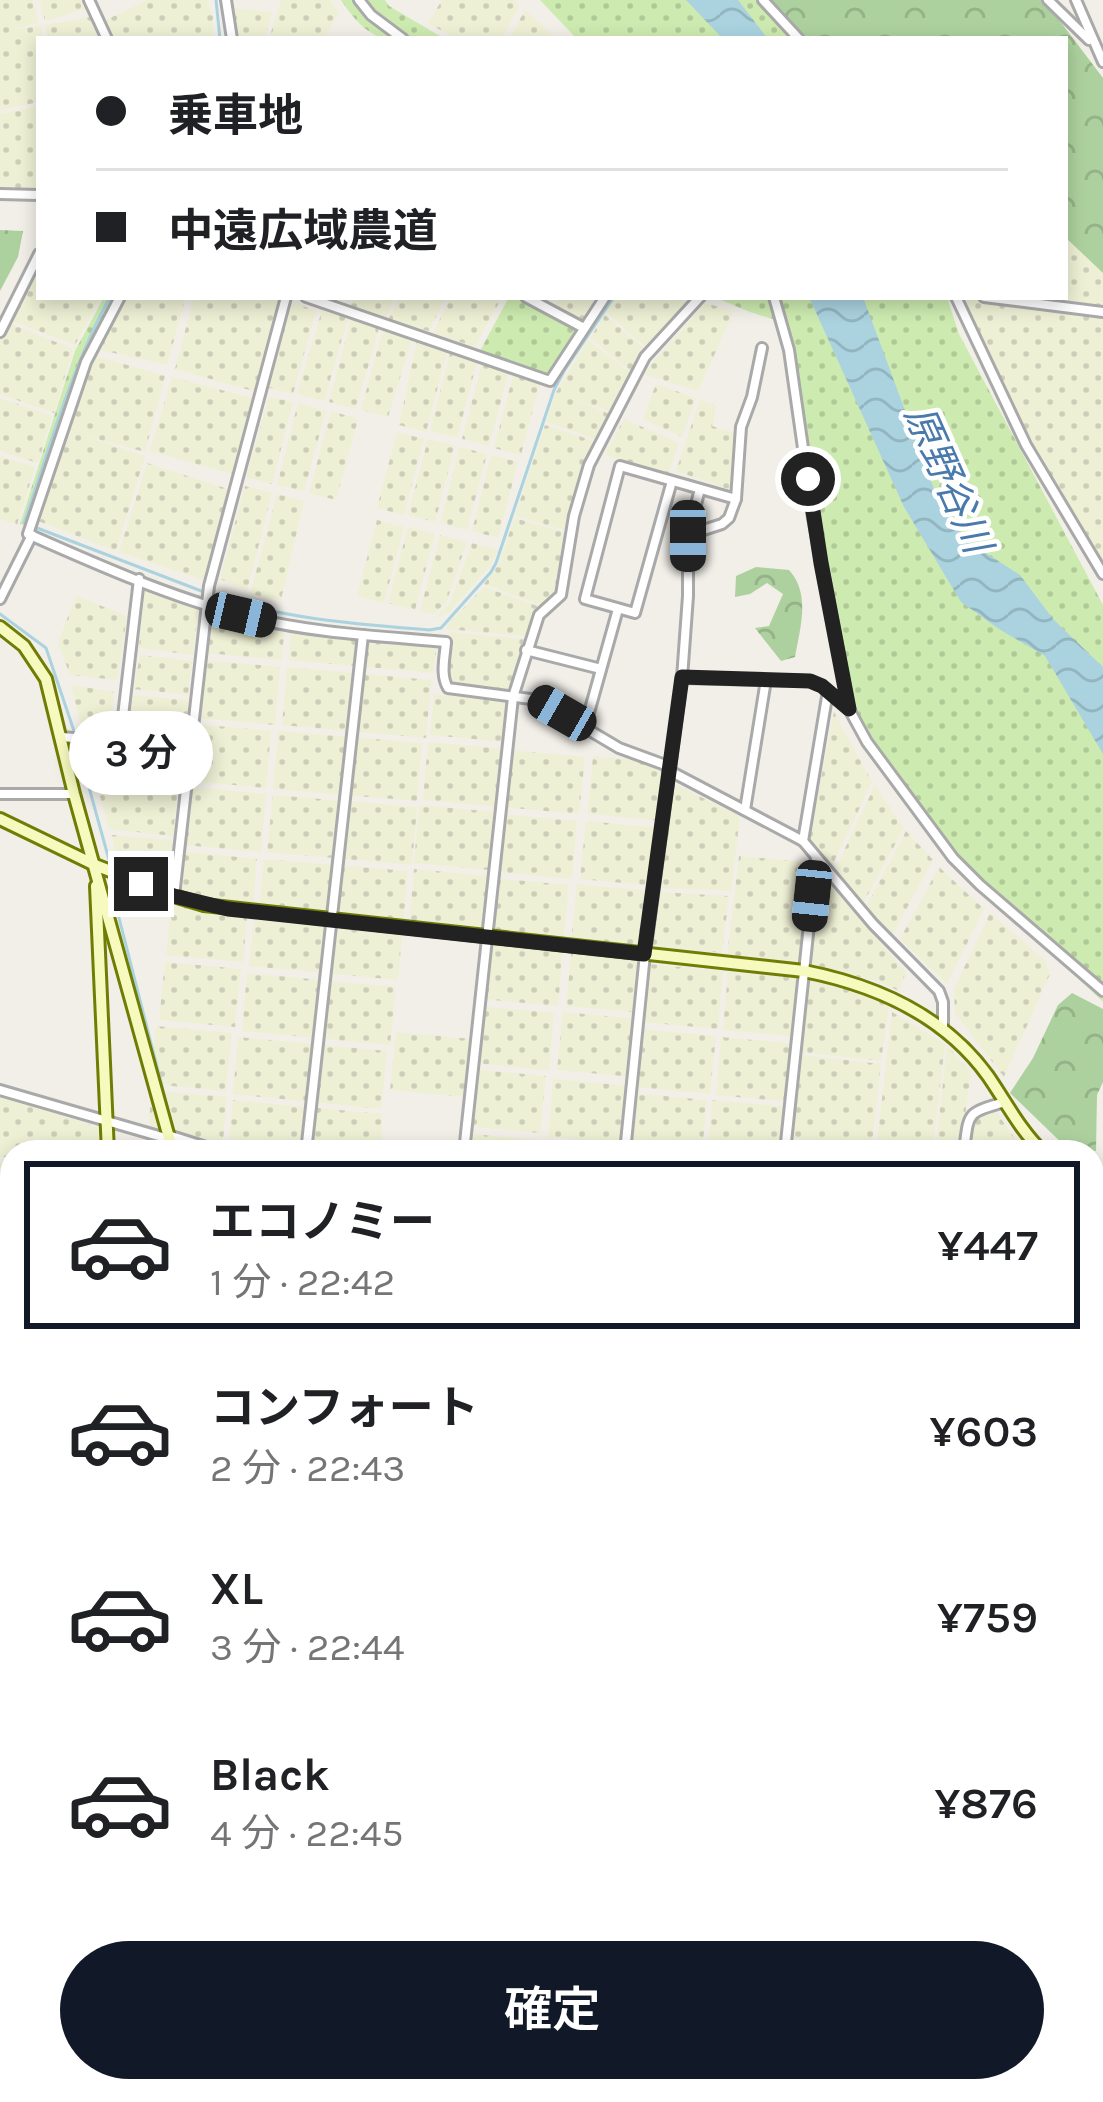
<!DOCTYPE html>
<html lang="ja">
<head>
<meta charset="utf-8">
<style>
  :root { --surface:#fff; --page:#f2f2f2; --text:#202124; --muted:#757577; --line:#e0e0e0; --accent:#111827 }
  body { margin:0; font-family:Karla,"Noto Sans JP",sans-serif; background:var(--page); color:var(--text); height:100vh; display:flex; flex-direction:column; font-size:45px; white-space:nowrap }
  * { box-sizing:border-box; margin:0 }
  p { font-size:39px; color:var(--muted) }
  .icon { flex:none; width:66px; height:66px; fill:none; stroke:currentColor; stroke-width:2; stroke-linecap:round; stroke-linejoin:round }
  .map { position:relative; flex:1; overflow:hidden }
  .side { position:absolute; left:0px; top:1140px; width:1104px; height:963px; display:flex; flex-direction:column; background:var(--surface); border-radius:36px 36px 0 0; box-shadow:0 6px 18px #0003 }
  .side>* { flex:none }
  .banner { position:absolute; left:36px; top:36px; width:1032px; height:264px; border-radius:0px; box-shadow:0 6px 18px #0003; display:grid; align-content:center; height:264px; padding:0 60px; background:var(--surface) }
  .end { position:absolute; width:54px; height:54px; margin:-27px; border:15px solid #222; background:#fff; box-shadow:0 0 0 6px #fff }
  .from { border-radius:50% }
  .bubble { position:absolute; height:84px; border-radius:42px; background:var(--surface); box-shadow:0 6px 18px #0003; font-size:39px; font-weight:600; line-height:84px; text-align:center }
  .car { position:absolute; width:36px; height:72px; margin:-36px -18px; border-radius:15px; box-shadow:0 0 9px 3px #0007; background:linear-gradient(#222 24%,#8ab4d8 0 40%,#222 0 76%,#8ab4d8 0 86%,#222 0) }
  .banner b { display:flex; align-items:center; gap:42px; height:114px; font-size:45px }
  .banner b+b { border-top:3px solid var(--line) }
  .banner i { width:30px; height:30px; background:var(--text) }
  ul { padding:21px 0 0; list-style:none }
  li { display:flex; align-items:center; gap:36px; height:168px; margin:0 24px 18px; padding:0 36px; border:6px solid transparent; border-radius:0px }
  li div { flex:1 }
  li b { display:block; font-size:45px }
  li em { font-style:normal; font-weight:600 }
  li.selected { border-color:var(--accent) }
  li>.icon { width:108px; height:108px; stroke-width:1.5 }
  .primary-button { display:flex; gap:24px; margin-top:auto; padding:24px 60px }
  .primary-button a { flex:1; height:138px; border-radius:72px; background:var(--accent); color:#fff; font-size:48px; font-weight:600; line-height:138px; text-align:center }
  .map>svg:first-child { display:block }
  .farmland { fill:url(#farmland-dots) }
  .grass { fill:url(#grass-dots) }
  .forest { fill:url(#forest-crowns) }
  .water { fill:url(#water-waves) }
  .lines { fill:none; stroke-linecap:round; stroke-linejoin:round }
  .stream { stroke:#aad3df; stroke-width:3 }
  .street-casing { stroke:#a9a9a9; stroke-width:14 }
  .secondary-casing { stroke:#707d05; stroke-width:16 }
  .primary-casing { stroke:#a06b00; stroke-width:18 }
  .street { stroke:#fff; stroke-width:8 }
  .secondary { stroke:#f7fabf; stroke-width:10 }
  .primary { stroke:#fcd6a4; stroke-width:12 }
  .route { stroke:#222; stroke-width:15 }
  .labels { text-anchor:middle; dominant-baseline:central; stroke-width:9; stroke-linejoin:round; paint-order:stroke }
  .water-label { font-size:39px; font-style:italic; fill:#4a7aab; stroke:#fff }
</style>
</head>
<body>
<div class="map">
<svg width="1103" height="2102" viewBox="0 0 1103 2102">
  <defs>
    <pattern id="farmland-dots" width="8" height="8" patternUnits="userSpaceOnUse" patternTransform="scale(3)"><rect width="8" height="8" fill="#eef0d5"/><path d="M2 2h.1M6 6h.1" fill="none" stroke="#ccceb7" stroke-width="1.8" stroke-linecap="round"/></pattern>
    <pattern id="grass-dots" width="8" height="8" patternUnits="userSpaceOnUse" patternTransform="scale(3)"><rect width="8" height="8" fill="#cdebb0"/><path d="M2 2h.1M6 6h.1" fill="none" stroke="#b0c997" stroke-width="1.8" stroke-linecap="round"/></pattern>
    <pattern id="forest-crowns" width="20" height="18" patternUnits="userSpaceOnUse" patternTransform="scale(3)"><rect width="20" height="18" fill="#add19e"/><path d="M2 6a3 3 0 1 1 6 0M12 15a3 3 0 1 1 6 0" fill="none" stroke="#95b388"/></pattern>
    <pattern id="water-waves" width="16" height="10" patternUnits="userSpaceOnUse" patternTransform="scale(3)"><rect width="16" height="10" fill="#aad3df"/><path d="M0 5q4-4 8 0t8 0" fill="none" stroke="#92b5bf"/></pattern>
  </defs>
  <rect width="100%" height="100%" fill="#f2efe9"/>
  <g class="farmland">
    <polygon points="0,0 33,0 38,23 9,30 41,26 43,39 39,39 39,102 0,110"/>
    <polygon points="40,0 85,0 88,8 45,21"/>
    <polygon points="147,0 207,0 213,16 213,39 109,39 104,21"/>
    <polygon points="281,0 330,0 339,13 324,39 269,39"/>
    <polygon points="442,0 515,0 519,6 502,39 456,39 428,23"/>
    <polygon points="233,8 272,12 265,39 236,39"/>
    <polygon points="525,10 557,39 509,39"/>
    <polygon points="90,17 101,39 48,39 45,25"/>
    <polygon points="39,106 39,193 0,191 0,114"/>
    <polygon points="1065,232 1103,270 1103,573 1046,478 957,297 1065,297"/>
    <polygon points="39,254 39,297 101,297 75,345 5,318"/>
    <polygon points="124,297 186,297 167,365 92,348"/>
    <polygon points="194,297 276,297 281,299 260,393 175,369"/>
    <polygon points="354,297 395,297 385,319 348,308"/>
    <polygon points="400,297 446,297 429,331 388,320"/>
    <polygon points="451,297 502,297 475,347 433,333"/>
    <polygon points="559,297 600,297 583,323 554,306"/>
    <polygon points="617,297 679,297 687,303 647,348 605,312"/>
    <polygon points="290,301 316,311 293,394 266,387"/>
    <polygon points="705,303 734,311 698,391 643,374"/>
    <polygon points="322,310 348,318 324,401 297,394"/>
    <polygon points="605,315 646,350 633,373 590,338"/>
    <polygon points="351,319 379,328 356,409 329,402"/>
    <polygon points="4,321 73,349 54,413 0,394 0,333"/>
    <polygon points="383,329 412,339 388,417 361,410"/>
    <polygon points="417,340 447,352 426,432 399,425"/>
    <polygon points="588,340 632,374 612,412 570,398 612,415 598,440 546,422 555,394"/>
    <polygon points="450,353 477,362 457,438 430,431"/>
    <polygon points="93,355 165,376 145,452 79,434 145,456 116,551 33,519 71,432 63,429"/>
    <polygon points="482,363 509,370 489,446 462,439"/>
    <polygon points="514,372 541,379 521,455 494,448"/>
    <polygon points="172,377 252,398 232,474 150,451"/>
    <polygon points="656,384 696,398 682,437 643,419"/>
    <polygon points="269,397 293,402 272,484 246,477"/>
    <polygon points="0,398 52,416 38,463 0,451"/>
    <polygon points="700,400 717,406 712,426 736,433 731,490 676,471"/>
    <polygon points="298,403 326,411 304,491 277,485"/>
    <polygon points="331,411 358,419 336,500 309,493"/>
    <polygon points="624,419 679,443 669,473 605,455"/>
    <polygon points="545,425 597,442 568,531 515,516"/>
    <polygon points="397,432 424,439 404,515 377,508"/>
    <polygon points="428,439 455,446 435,522 408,515"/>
    <polygon points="460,447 487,454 467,530 440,523"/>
    <polygon points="491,455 518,462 498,538 472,531"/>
    <polygon points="0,456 35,467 17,525 0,519"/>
    <polygon points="147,463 228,489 206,581 119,552"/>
    <polygon points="245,486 272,493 247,591 220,579"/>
    <polygon points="277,494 304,501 281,600 250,594"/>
    <polygon points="514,518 567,533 561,580 547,576 560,581 559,594 543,606 484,584 500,562"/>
    <polygon points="377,520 404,527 384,603 357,596"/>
    <polygon points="408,527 435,534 415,610 388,603"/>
    <polygon points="440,535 467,542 446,603 433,614 420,611"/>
    <polygon points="472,543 499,550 489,567 450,612 434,619 450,603"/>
    <polygon points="145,587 199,607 193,655 139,648"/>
    <polygon points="484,587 540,607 525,636 447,629 447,625"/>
    <polygon points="76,596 127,616 117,680 70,675 58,643"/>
    <polygon points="209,609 284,633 282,660 206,653"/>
    <polygon points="291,630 357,638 362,653 367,642 437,646 433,673 289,660"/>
    <polygon points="449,632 524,639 510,693 450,685 447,678"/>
    <polygon points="140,655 192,661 188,695 134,689"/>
    <polygon points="204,660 280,667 275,725 199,718"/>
    <polygon points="287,667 431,680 426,738 282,725"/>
    <polygon points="71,685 114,692 110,733 82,731"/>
    <polygon points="434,694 510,703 506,742 430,735"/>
    <polygon points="132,695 189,700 184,746 127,739"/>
    <polygon points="834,712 872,782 829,872 808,846"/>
    <polygon points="195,724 271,731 266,788 190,781"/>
    <polygon points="278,731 422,743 417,801 273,789"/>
    <polygon points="81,739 181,752 178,780 94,772"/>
    <polygon points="428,742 504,749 499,807 423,800"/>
    <polygon points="509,750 585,757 579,814 503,807"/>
    <polygon points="593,756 669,763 664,821 588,814"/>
    <polygon points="95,778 178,786 173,836 109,829"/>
    <polygon points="672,783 740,816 731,891 660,888"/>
    <polygon points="875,785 904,828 860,909 832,876"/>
    <polygon points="190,787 266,794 261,852 184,845"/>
    <polygon points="273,795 417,807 412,865 267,852"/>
    <polygon points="419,805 496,812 490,870 414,863"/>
    <polygon points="501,814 577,821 572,879 496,872"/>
    <polygon points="586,821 662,828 656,886 580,879"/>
    <polygon points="906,831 933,860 889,941 863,913"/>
    <polygon points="112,835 172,840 168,881 137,871 116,860"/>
    <polygon points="181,851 257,859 252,916 247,917 243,962 166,955 172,898"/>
    <polygon points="739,856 816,863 804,963 727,955"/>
    <polygon points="264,859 408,871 398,980 249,966 255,908 259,908"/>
    <polygon points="939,867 984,909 947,984 900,939"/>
    <polygon points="414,869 490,876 485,934 409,927"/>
    <polygon points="819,873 906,972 899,991 878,981 811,966"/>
    <polygon points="492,878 569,885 563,943 487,936"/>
    <polygon points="577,884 653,891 647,949 571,942"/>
    <polygon points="659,892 729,896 722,953 652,946"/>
    <polygon points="990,913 1044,959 1050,974 1004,1077 955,1013 954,989"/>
    <polygon points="487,941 563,948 558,1006 482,999"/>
    <polygon points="572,948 648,955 648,964 723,971 718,1029 642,1022 642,1013 566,1006"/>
    <polygon points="165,962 241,969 235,1027 159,1020"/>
    <polygon points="728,972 805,979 799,1037 723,1030"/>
    <polygon points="247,973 396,987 390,1045 242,1031"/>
    <polygon points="808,979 857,991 889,1005 881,1061 800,1052"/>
    <polygon points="478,1006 554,1013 549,1070 473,1063"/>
    <polygon points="563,1012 639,1019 633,1077 557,1070"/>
    <polygon points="892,1012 945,1044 933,1148 877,1142"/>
    <polygon points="156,1026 232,1033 226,1091 150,1084"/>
    <polygon points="640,1029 716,1036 710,1094 634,1087"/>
    <polygon points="396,1032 472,1039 470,1069 546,1076 540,1133 464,1126 466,1097 390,1090"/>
    <polygon points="238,1037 387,1051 381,1109 233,1094"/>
    <polygon points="721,1037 797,1044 792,1102 716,1095"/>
    <polygon points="947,1046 971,1071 961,1146 936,1145"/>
    <polygon points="801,1055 881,1064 872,1146 791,1138"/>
    <polygon points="553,1079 630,1086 624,1144 548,1137"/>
    <polygon points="151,1090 227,1097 222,1152 215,1152 149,1128"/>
    <polygon points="0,1092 34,1099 35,1107 107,1130 107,1152 36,1152 35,1136 33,1152 12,1152 12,1157 0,1157"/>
    <polygon points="631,1093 707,1100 702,1152 625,1150"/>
    <polygon points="233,1100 382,1114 381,1152 228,1152"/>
    <polygon points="712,1100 789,1107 784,1152 707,1152"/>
    <polygon points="992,1106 1023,1150 1025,1152 974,1152 964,1147 968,1121"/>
    <polygon points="462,1133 538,1140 537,1152 460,1152"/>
    <polygon points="791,1141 894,1152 789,1152"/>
    <rect x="0" y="1161" width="12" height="58"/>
    <polygon points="1092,1216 1103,1218 1103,1275 1092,1270"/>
    <rect x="0" y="1222" width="12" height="58"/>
    <polygon points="1092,1274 1103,1280 1103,1330 1092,1328"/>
    <polygon points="0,1292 12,1293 12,1351 0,1351"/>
    <polygon points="0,1355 12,1355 12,1413 0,1412"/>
    <polygon points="1092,1379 1103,1383 1103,1440 1099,1447 1092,1445"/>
    <rect x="0" y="1416" width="12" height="58"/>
    <polygon points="0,1477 12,1478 12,1536 0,1536"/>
    <rect x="0" y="1540" width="12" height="58"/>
    <polygon points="5,1808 12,1811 12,1873 3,1875 0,1862 0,1810"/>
    <polygon points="12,1962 12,2071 0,2074 0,1964"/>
    <polygon points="12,2077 12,2091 47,2091 52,2102 0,2102 0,2080"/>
    <polygon points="69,2091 117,2091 121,2102 56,2102 53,2095"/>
  </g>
  <g class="grass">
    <path d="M341,0h44l4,6 56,33c-54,0 -71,11 -104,-39z"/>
    <polygon points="540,0 758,0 791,39 577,39"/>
    <polygon points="104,297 121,297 90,348 31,527 20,524 75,351"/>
    <polygon points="509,297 526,297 579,325 548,376 480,351"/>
    <polygon points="714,297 947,297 959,334 1103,605 1103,1002 958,863 912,806 848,702 782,322 750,312"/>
    <polygon points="876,2091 960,2091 956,2102 876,2102"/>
  </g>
  <g class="forest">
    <polygon points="766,0 1044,0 1103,78 1103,273 1065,237 1065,39 798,39"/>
    <polygon points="0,230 23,231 18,257 0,291"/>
    <path d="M756,567l33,3c22,24 11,58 6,87l-14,4 -26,-33 14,-2 14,-32 -16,-11 -17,11 -15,3 1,-21z"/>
    <polygon points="1072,993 1103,1009 1103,1082 1097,1095 1096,1151 1071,1152 1010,1093 1033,1058 1058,1005"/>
    <polygon points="1092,1857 1103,1857 1103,1950 1092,1948"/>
  </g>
  <g class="water">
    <polygon points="686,0 738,0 768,39 723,39"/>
    <polygon points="809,297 863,297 940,505 969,542 1020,575 1053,619 1103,667 1103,754 1045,656 999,629 961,602 904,507"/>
  </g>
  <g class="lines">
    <g class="stream">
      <polyline points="216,0 220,39"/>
      <path d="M110,297c-39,71 -60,150 -86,226l180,69"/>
      <path d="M213,595c70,24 143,29 216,35l12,-2 50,-56 5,-9 58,-173 10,-19 50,-74"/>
      <polyline points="0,614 46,648 75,734"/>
      <polyline points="77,744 111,867"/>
      <polyline points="113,877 118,914 177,1145 200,1152"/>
      <polyline points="0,1095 104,1124"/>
      <polyline points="0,1961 12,1959"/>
      <polyline points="366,2091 387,2102"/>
    </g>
    <g class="street-casing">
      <g id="street">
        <polyline points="89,0 107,39"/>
        <polyline points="226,0 232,39"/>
        <polyline points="359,0 371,15 403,39"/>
        <polyline points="763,0 799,39"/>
        <polyline points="1048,0 1089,40"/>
        <polyline points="1076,0 1103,62"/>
        <polyline points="0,194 39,195"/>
        <path d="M120,297l-34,65 -58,172c70,31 142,63 216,82 66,17 134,20 202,26 -1,15 -6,33 2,46l90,12 81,48 49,18"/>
        <polyline points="306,297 550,381 605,297"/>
        <polyline points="526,297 584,328"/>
        <polyline points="774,297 789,350 813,518 849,709 867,742 953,858 980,885 1103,991"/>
        <polyline points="956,297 1026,445 1103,574"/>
        <polyline points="984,297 1103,312"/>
        <polyline points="0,332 39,254"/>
        <polyline points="672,481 635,613 585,599 620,466 736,499"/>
        <polyline points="688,535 700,489"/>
        <polyline points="0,599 32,535"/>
        <polyline points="526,650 601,669"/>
        <polyline points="682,678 810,681 822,686 848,708"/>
        <polyline points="585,727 618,609"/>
        <polyline points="62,737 120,742 139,579"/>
        <polyline points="668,770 803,841 873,924 939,991 943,1002 943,1029"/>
        <polyline points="0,794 74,794"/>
        <polyline points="745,810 766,680"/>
        <polyline points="803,841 828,691"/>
        <polyline points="174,896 209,586 286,297"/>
        <polyline points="0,1090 169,1139"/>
        <polyline points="168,1135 222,1152"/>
        <polyline points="306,1152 363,635"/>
        <polyline points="464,1152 513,697 539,615 561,595 574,516 589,465 645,357 700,297"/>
        <polyline points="625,1152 645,954 682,678 688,596 688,535 722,524 729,518 736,499 741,427 752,397 762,348"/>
        <polyline points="785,1152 816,858"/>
        <path d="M940,1152l24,-1c5,-39 2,-38 41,-49"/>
        <polyline points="1092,1206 1103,1209"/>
        <polyline points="1103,1449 1096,1471 1103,1502"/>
        <polyline points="1092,1593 1103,1587"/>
        <polyline points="1092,1746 1103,1752"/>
        <polyline points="1092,1849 1103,1852"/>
        <polyline points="0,1888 12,1935"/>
        <polyline points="52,2091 55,2102"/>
        <polyline points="116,2091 120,2102"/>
        <polyline points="347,2091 367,2102"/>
        <polyline points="638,2091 647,2102"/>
        <polyline points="820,2091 820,2102"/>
        <polyline points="1046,2091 1056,2102"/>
        <polyline points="615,2102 627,2091"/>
        <polyline points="652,2102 656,2091"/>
        <polyline points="958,2102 962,2091"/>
      </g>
    </g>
    <g class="secondary-casing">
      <g id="secondary">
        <polyline points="0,627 24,646 46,679 74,794 173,1152"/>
        <path d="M0,819l95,46 79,31 30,9 600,66c71,14 140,44 184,105 18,26 32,54 55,76"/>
        <polyline points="96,886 108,1152"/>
        <polyline points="1092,1185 1103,1189"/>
        <polyline points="0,1285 12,1285"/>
      </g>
    </g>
    <g class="primary-casing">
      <g id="primary">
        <polyline points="0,1702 12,1699"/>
        <polyline points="1092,1960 1103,1963"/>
      </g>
    </g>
    <use href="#street" class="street"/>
    <use href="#secondary" class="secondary"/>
    <use href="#primary" class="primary"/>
  </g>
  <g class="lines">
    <polyline class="route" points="141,884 174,896 228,909 644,954 682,677 810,681 822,686 849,709 821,563 808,479"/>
  </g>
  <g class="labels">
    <g class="water-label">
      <text transform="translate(948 479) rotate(66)">原野谷川</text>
    </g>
  </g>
</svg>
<i class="end from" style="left:808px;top:479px"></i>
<i class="end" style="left:141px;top:884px"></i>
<div class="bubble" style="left:69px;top:711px;width:144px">3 分</div>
<i class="car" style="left:688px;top:536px;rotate:180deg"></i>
<i class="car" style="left:241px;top:615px;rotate:103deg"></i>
<i class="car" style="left:562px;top:713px;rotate:300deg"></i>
<i class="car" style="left:812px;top:896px;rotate:186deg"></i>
<div class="banner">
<b><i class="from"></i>乗車地</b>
<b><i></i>中遠広域農道</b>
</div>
<section class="side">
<ul>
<li class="selected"><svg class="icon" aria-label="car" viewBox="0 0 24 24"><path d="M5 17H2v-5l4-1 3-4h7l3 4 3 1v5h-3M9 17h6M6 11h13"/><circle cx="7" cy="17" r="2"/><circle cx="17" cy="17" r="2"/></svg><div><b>エコノミー</b><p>1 分 · 22:42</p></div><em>¥447</em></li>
<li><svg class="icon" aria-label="car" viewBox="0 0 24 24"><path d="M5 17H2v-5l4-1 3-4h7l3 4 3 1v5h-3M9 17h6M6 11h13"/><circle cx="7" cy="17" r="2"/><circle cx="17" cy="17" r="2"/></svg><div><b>コンフォート</b><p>2 分 · 22:43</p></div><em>¥603</em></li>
<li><svg class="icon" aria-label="car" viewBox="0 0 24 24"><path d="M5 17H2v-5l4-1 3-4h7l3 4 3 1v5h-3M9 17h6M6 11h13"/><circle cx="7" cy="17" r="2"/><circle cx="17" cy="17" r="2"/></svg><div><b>XL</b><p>3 分 · 22:44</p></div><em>¥759</em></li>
<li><svg class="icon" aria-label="car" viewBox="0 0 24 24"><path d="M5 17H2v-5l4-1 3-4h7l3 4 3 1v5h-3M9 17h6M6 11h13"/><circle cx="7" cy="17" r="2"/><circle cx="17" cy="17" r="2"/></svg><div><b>Black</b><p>4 分 · 22:45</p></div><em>¥876</em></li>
</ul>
<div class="primary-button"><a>確定</a></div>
</section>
</div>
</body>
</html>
